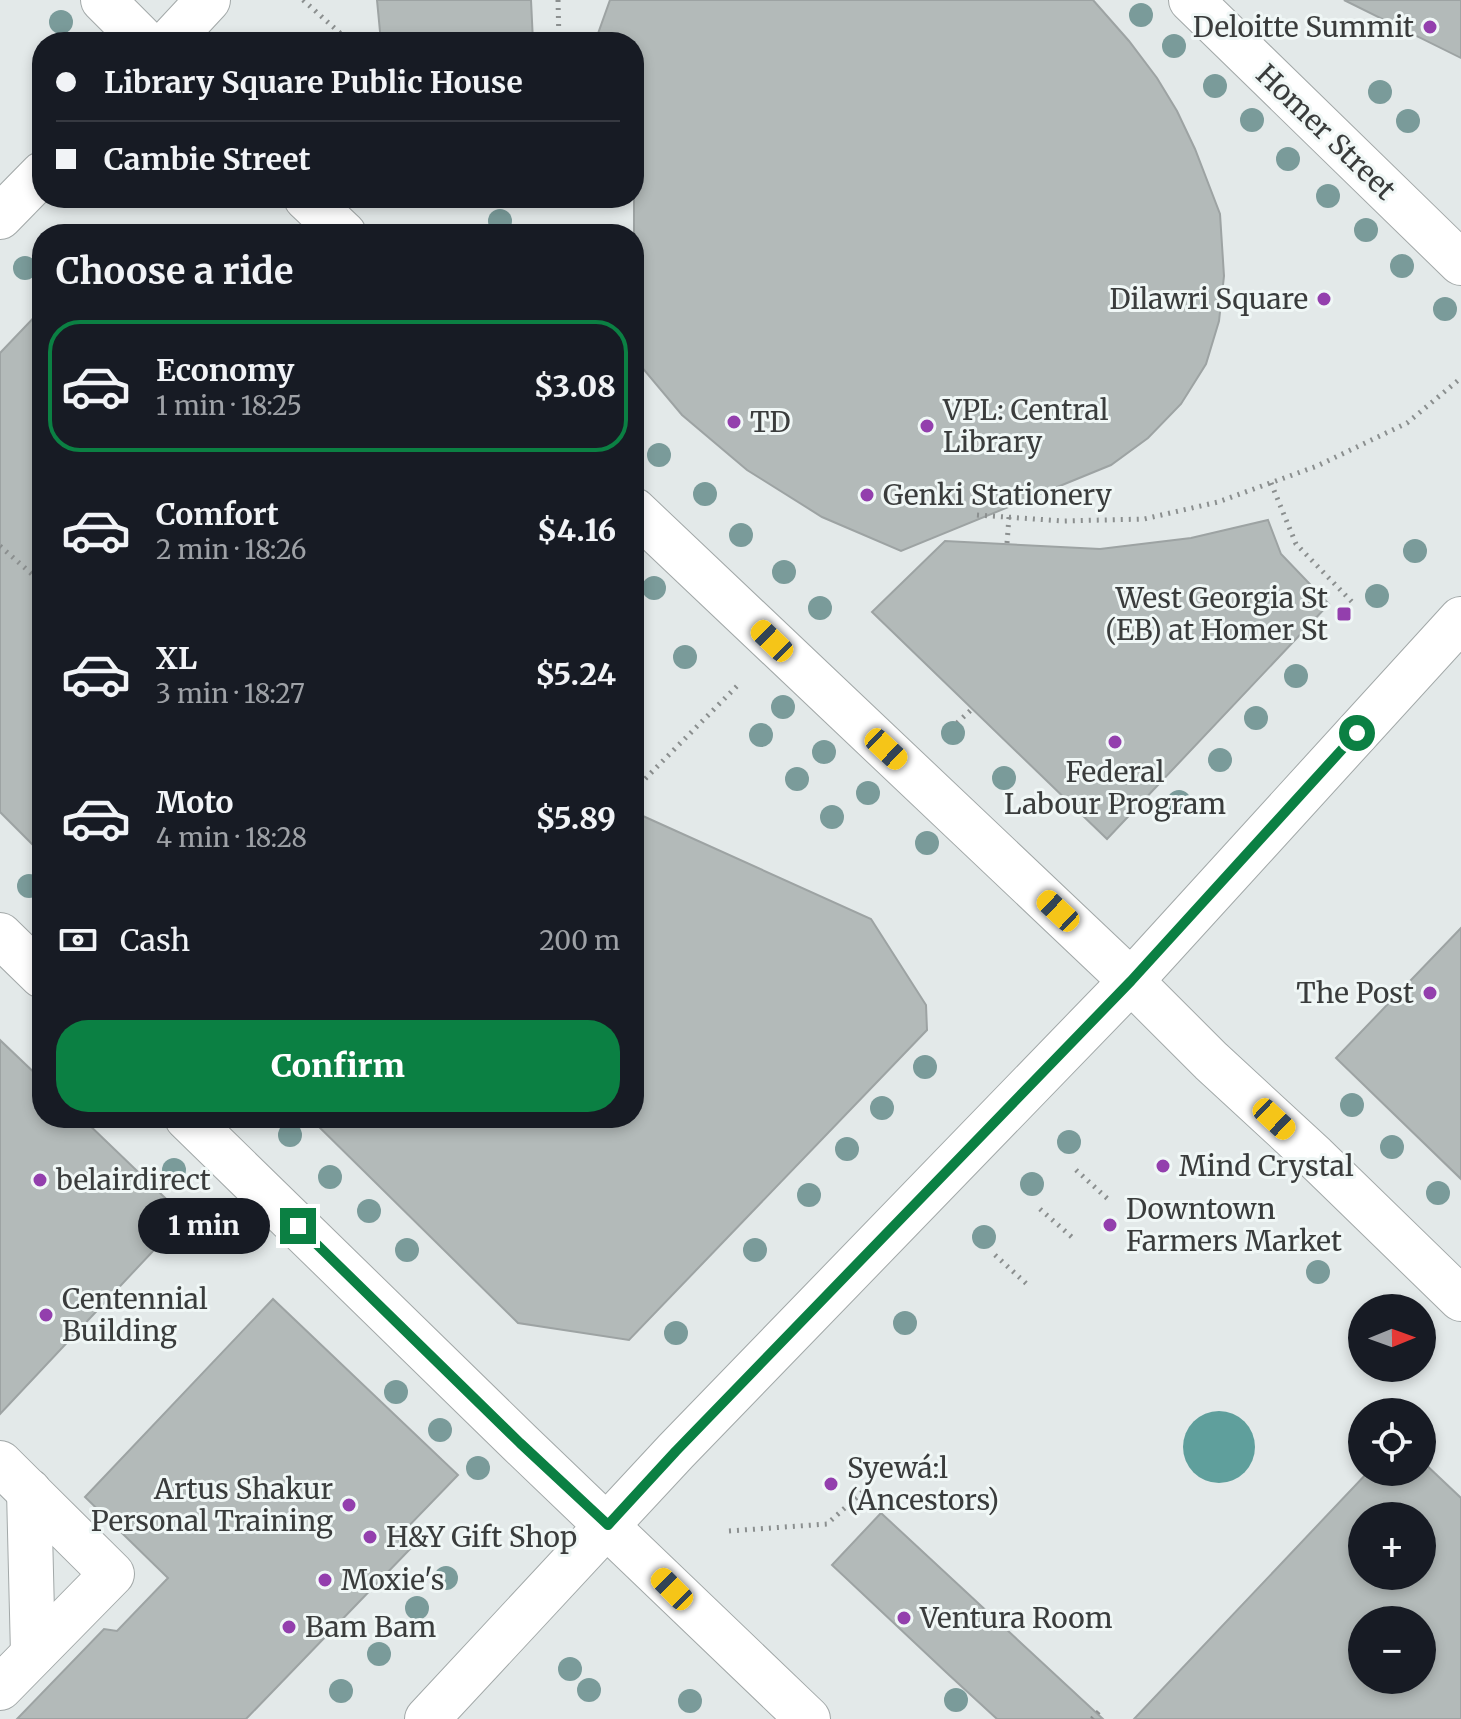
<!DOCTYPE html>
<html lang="en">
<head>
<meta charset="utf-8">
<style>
  :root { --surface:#171b24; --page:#242831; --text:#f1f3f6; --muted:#9ea1a6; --line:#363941; --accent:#0b8043 }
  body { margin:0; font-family:Merriweather,serif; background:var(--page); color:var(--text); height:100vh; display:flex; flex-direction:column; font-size:30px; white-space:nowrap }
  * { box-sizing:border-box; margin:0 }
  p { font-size:26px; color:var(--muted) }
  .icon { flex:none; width:44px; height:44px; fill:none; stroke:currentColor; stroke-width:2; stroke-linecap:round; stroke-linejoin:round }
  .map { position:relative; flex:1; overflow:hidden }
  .details { position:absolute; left:32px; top:224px; width:612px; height:904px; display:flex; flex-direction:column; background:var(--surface); border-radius:32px; box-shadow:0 4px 12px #0003 }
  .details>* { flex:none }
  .top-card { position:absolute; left:32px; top:32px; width:612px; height:176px; border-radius:32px; box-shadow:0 4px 12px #0003; display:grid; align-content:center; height:176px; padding:0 24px; background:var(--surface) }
  .needle { width:52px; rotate:89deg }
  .fabs { position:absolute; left:1348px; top:1294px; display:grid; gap:16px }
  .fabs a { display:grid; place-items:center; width:88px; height:88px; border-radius:50%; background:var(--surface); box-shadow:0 4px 12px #0003; font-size:40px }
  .end { position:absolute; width:36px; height:36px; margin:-18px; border:10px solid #0b8043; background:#fff; box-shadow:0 0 0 4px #fff }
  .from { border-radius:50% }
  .bubble { position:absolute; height:56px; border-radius:28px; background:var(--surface); box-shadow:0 4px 12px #0003; font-size:26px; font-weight:800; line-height:56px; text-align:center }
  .car { position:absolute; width:24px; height:48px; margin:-24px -12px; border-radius:10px; box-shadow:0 0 6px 2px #0007; background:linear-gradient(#f5c518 24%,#345 0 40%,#f5c518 0 76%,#345 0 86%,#f5c518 0) }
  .top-card b { display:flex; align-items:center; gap:28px; height:76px; font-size:30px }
  .top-card b+b { border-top:2px solid var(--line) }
  .top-card i { width:20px; height:20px; background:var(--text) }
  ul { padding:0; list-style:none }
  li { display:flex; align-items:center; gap:24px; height:132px; margin:0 16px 12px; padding:0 8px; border:4px solid transparent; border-radius:32px }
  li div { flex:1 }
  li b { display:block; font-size:30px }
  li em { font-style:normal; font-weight:800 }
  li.on { border-color:var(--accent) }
  li>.icon { width:72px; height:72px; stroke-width:1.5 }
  h2 { padding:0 24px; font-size:36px; line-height:96px }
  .pay { display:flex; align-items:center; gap:20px; height:88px; padding:0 24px; font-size:30px }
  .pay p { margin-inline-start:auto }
  .action { display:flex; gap:16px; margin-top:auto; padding:16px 24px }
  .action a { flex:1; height:92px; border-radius:32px; background:var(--accent); color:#fff; font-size:32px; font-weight:800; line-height:92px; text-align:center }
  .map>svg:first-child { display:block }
  .water { fill:#5f9f9c }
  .building { fill:#b3bab9; stroke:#9da3a3; stroke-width:2; fill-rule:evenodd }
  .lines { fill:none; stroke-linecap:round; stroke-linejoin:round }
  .minor-casing { stroke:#a2a8a8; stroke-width:46 }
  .major-casing { stroke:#a2a8a8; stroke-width:46 }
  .path { stroke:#8b8f8f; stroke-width:5; stroke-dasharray:2 6; stroke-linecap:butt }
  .minor { stroke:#fff; stroke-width:44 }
  .major { stroke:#fff; stroke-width:44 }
  .tree { fill:#7a9b9a }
  .route { stroke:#0b8043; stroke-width:10 }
  .poi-dot { fill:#933fad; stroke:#f0f7f6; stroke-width:3 }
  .labels { text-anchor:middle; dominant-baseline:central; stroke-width:6; stroke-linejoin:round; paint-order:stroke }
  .poi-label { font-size:28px; fill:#3a3c3c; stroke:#f0f7f6; text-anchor:start }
  .street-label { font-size:28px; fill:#3a3c3c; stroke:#f0f7f6 }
</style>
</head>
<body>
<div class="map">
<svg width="1461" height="1719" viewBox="0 0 1461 1719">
  <rect width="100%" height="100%" fill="#e3e9e9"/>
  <circle class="water" cx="1219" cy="1447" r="36"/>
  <g class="building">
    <polygon points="377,0 531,0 533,42 381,42"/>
    <polygon points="610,0 1093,0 1129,41 1157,78 1177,111 1195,149 1220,214 1224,276 1219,321 1206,364 1181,404 1148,438 1111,465 901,551 822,517 747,470 682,415 634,358 634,42 595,42"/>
    <polygon points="1344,0 1461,0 1461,58"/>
    <polygon points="42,309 42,854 0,812 0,353"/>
    <polygon points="1268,520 1281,554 1329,604 1107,839 872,612 945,541 1100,549 1191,538"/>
    <polygon points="634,812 871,919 926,1005 927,1030 629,1340 518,1323 310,1118 634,1118"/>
    <polygon points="1461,928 1461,1179 1336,1058"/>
    <polygon points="0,1040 42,1080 42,1118 82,1118 185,1217 0,1414"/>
    <polygon points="273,1299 458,1475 401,1534 413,1546 246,1719 17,1719 104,1629 117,1631 168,1578 85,1497"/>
    <path d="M1422,1461l39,37v221h-327l234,-247h54zM1362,1516h60v60h-60zM1362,1620h60v60h-60z"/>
    <polygon points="881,1513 1103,1719 997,1719 948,1674 832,1565"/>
  </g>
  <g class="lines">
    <g class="minor-casing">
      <g id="minor">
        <polyline points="103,0 145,42"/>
        <polyline points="1191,0 1461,263"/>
        <polyline points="169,42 208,0"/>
        <polyline points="306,198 344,234"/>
        <polyline points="0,217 42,174"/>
        <polyline points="634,510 1131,981 1211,1061 1315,1157 1461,1299"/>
        <polyline points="0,1463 112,1574 0,1688"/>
        <polyline points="29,1491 33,1654"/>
      </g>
    </g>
    <g class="major-casing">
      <g id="major">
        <polyline points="0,935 42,976"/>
        <polyline points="187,1118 520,1443 808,1719"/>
        <polyline points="427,1719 676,1451 1131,981 1461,619"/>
      </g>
    </g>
    <g class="path">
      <polyline points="303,0 350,42"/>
      <polyline points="558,0 559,42"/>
      <polyline points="533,38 558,38"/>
      <polyline points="1271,483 1296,544 1354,604"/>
      <polyline points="977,515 1063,521 1144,519 1218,502 1317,466 1407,423 1461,378"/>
      <polyline points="1007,543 1009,517"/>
      <polyline points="0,546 42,583"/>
      <polyline points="957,723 972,709"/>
      <polyline points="634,776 641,783 738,685"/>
      <polyline points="1076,1170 1110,1201"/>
      <polyline points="1040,1209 1074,1239"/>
      <polyline points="995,1255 1030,1287"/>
      <polyline points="729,1531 827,1524 866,1489"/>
      <polyline points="1092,1719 1101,1709"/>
    </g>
    <use href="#minor" class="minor"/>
    <use href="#major" class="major"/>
  </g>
  <g class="tree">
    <circle cx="1141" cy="15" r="12"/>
    <circle cx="61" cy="22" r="12"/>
    <circle cx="1174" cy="46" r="12"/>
    <circle cx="1215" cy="86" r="12"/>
    <circle cx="1380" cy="92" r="12"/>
    <circle cx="1252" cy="120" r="12"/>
    <circle cx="1408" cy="121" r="12"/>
    <circle cx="1288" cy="159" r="12"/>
    <circle cx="1328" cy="196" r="12"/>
    <circle cx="500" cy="221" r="12"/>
    <circle cx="1366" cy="230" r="12"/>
    <circle cx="1402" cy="266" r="12"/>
    <circle cx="25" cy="268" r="12"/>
    <circle cx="1445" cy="309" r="12"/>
    <circle cx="659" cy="455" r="12"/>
    <circle cx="705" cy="494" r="12"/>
    <circle cx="741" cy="535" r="12"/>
    <circle cx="1415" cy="551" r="12"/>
    <circle cx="784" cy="572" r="12"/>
    <circle cx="654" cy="588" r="12"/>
    <circle cx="1377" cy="596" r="12"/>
    <circle cx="820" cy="608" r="12"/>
    <circle cx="685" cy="657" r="12"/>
    <circle cx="1296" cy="676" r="12"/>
    <circle cx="783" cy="707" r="12"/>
    <circle cx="1256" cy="718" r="12"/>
    <circle cx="953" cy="733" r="12"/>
    <circle cx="761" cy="735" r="12"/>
    <circle cx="824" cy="752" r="12"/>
    <circle cx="1220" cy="760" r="12"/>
    <circle cx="1004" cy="778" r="12"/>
    <circle cx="797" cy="779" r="12"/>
    <circle cx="868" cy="793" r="12"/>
    <circle cx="1179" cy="802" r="12"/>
    <circle cx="832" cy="817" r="12"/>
    <circle cx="927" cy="843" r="12"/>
    <circle cx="29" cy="886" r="12"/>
    <circle cx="925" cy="1067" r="12"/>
    <circle cx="1352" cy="1105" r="12"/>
    <circle cx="882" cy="1108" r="12"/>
    <circle cx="290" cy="1135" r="12"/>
    <circle cx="1069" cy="1142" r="12"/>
    <circle cx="1392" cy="1147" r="12"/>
    <circle cx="847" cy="1149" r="12"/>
    <circle cx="174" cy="1170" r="12"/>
    <circle cx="330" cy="1177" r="12"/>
    <circle cx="1032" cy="1184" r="12"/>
    <circle cx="1438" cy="1193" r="12"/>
    <circle cx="809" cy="1195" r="12"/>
    <circle cx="369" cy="1211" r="12"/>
    <circle cx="984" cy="1237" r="12"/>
    <circle cx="244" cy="1238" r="12"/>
    <circle cx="407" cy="1250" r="12"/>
    <circle cx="755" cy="1250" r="12"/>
    <circle cx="1318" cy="1272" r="12"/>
    <circle cx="905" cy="1323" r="12"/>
    <circle cx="676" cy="1333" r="12"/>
    <circle cx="396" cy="1392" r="12"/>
    <circle cx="440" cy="1430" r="12"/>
    <circle cx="478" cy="1468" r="12"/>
    <circle cx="446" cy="1578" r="12"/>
    <circle cx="417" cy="1608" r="12"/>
    <circle cx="379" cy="1654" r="12"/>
    <circle cx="570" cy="1669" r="12"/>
    <circle cx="589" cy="1690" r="12"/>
    <circle cx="341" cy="1691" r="12"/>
    <circle cx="956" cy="1700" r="12"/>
    <circle cx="690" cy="1701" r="12"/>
  </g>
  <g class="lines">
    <polyline class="route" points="298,1226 520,1443 608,1525 676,1451 1131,981 1357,733"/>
  </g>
  <g class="poi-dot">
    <circle cx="1430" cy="27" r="8"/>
    <circle cx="1324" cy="299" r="8"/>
    <circle cx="734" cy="422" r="8"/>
    <circle cx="927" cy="426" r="8"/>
    <circle cx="867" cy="495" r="8"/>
    <rect x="1336" y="606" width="16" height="16" rx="4"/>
    <circle cx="1115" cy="742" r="8"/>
    <circle cx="1430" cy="993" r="8"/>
    <circle cx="1163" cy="1166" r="8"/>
    <circle cx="40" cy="1180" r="8"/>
    <circle cx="1110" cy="1225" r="8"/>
    <circle cx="46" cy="1315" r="8"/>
    <circle cx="831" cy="1484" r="8"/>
    <circle cx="349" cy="1505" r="8"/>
    <circle cx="370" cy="1537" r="8"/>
    <circle cx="325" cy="1580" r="8"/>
    <circle cx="904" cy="1618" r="8"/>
    <circle cx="289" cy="1627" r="8"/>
  </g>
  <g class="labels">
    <g class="poi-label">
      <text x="1414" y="27" text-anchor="end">Deloitte Summit</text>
      <text x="1308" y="299" text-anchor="end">Dilawri Square</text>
      <text x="943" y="410">VPL: Central<tspan x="943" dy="32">Library</tspan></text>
      <text x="750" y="422">TD</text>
      <text x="883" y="495">Genki Stationery</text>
      <text x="1328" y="598" text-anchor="end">West Georgia St<tspan x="1328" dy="32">(EB) at Homer St</tspan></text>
      <text x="1115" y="772" text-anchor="middle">Federal<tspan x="1115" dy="32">Labour Program</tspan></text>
      <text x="1414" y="993" text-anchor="end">The Post</text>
      <text x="1179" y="1166">Mind Crystal</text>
      <text x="56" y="1180">belairdirect</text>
      <text x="1126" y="1209">Downtown<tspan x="1126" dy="32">Farmers Market</tspan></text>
      <text x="62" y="1299">Centennial<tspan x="62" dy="32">Building</tspan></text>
      <text x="847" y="1468">Syewá:l<tspan x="847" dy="32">(Ancestors)</tspan></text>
      <text x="333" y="1489" text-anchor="end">Artus Shakur<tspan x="333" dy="32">Personal Training</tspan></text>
      <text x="386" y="1537">H&amp;Y Gift Shop</text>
      <text x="341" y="1580">Moxie's</text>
      <text x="920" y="1618">Ventura Room</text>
      <text x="305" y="1627">Bam Bam</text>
    </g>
    <g class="street-label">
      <text transform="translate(1326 132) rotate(44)">Homer Street</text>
    </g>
  </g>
</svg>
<div class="fabs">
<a><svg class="needle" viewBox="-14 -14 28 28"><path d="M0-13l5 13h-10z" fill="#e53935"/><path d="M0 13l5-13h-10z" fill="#9ea1a6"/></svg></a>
<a><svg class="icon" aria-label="locate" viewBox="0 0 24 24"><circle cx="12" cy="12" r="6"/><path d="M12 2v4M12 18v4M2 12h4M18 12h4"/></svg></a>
<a>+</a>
<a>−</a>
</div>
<i class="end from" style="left:1357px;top:733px"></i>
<i class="end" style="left:298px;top:1226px"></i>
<div class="bubble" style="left:138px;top:1198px;width:132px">1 min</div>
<i class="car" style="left:772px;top:641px;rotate:314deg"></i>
<i class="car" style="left:886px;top:749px;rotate:133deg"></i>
<i class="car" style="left:1058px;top:911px;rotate:313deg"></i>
<i class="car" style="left:1274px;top:1119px;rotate:133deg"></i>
<i class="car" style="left:672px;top:1589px;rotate:315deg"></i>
<div class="top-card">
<b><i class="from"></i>Library Square Public House</b>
<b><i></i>Cambie Street</b>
</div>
<section class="details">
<h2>Choose a ride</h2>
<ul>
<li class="on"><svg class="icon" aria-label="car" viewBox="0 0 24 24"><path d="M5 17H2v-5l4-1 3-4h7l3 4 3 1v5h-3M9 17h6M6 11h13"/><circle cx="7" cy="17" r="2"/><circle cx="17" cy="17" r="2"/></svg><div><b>Economy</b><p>1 min · 18:25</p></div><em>$3.08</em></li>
<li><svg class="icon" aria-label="car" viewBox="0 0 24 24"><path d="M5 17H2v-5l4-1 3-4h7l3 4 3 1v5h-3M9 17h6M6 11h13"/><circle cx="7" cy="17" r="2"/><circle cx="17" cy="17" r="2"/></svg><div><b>Comfort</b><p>2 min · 18:26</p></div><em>$4.16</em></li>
<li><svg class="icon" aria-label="car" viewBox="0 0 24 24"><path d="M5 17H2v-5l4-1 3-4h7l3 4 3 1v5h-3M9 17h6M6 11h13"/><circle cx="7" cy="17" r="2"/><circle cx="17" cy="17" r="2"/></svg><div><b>XL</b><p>3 min · 18:27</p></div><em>$5.24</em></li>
<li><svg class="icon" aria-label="car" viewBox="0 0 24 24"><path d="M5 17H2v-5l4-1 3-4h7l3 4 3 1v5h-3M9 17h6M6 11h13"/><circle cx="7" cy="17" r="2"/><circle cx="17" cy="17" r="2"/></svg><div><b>Moto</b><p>4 min · 18:28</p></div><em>$5.89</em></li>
</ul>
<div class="pay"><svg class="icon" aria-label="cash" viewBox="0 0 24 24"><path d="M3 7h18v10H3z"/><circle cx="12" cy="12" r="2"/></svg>Cash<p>200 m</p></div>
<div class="action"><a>Confirm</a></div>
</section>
</div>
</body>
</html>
